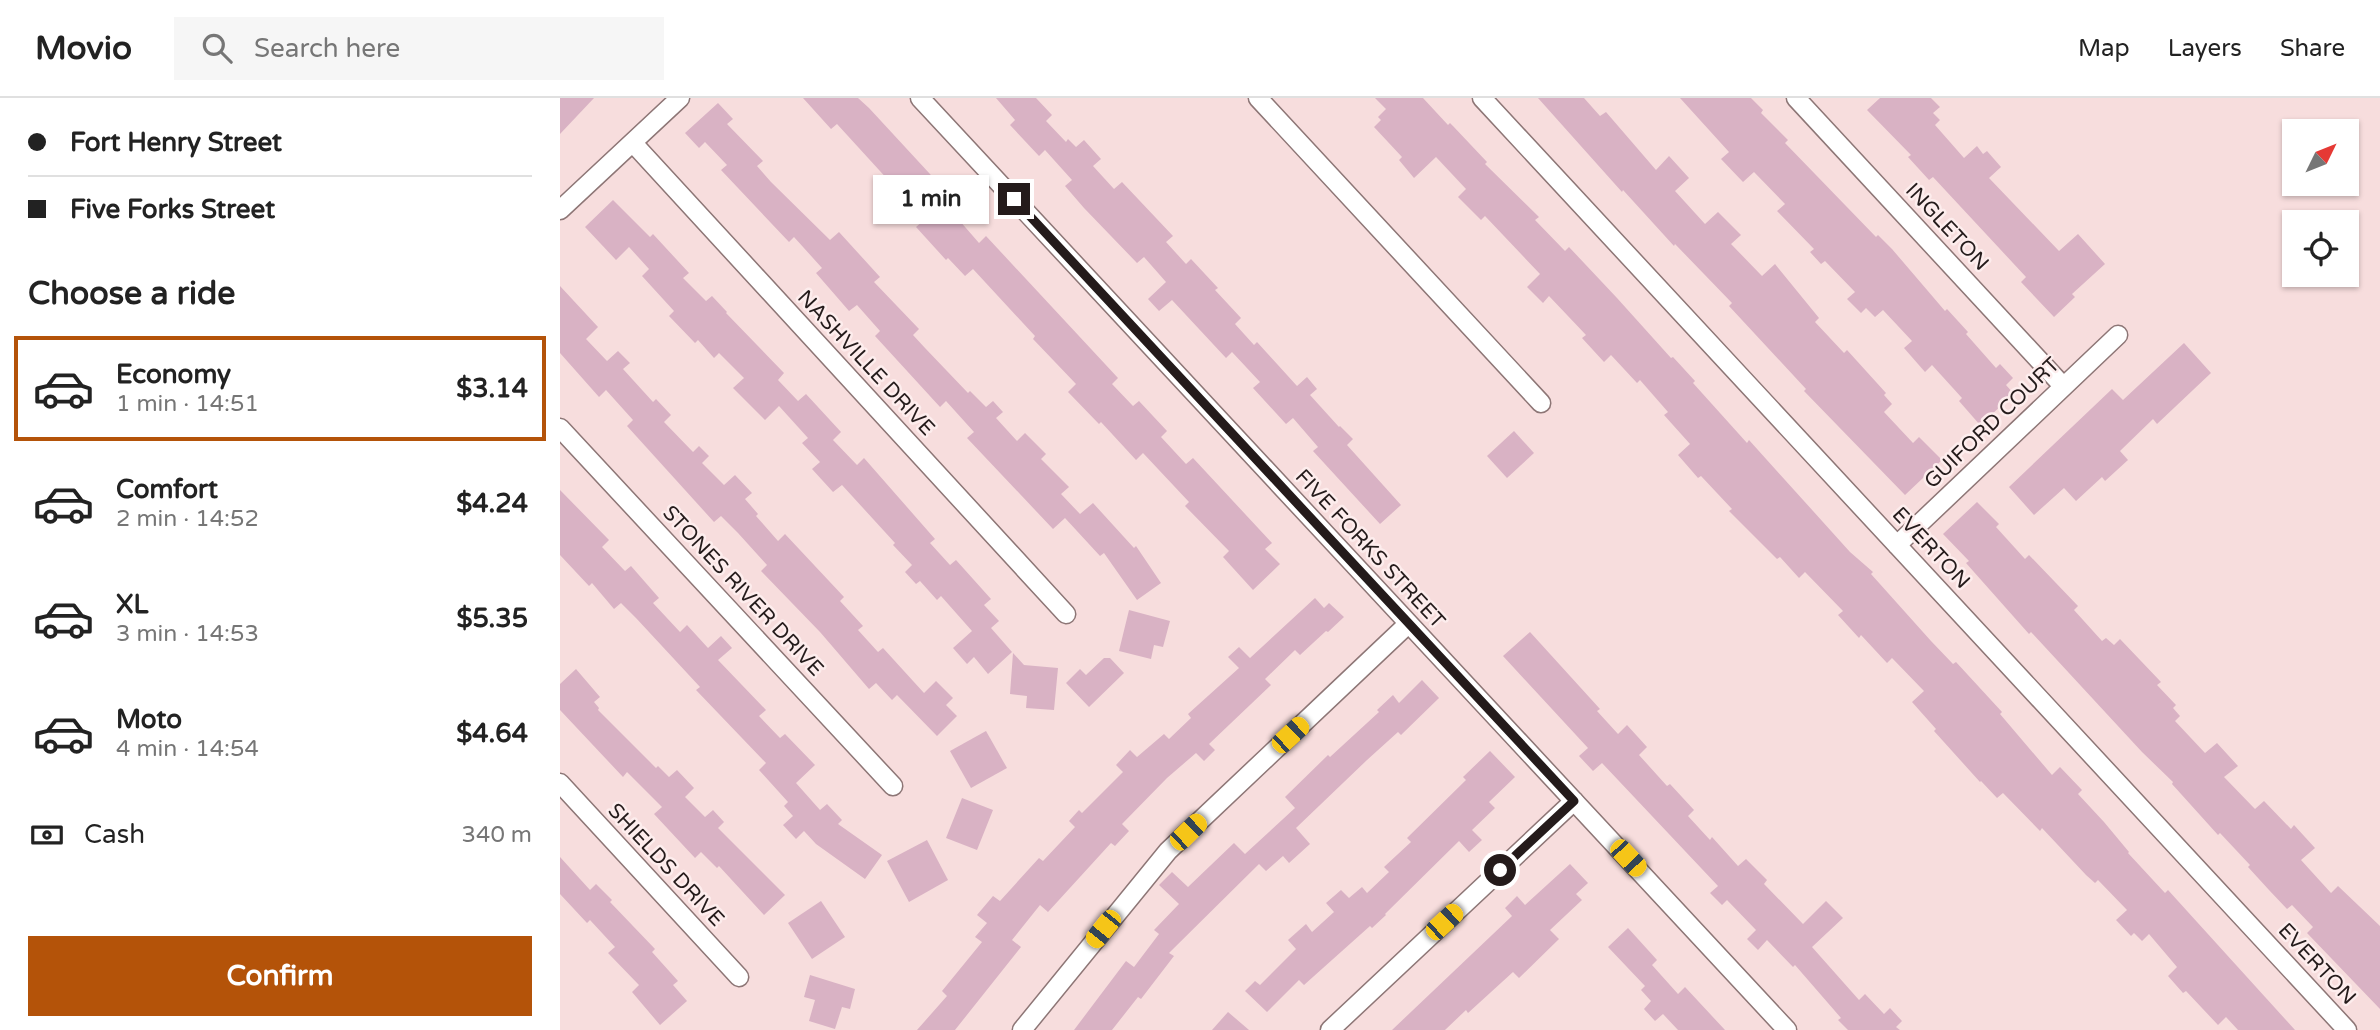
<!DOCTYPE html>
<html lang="en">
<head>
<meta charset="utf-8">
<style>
  :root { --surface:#fff; --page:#f6f6f6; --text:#222; --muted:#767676; --line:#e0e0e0; --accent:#b45309 }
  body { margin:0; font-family:"Varela Round",sans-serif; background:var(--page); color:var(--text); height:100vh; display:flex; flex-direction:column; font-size:26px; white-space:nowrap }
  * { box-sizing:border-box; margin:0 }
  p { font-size:23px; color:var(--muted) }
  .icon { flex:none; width:38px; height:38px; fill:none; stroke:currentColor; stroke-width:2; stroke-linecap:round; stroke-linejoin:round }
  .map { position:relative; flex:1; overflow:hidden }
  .side { display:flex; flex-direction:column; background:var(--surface); width:560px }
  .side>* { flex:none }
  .guide { display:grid; align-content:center; height:154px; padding:0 28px; background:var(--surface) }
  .needle { width:46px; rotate:47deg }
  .controls { position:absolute; left:1722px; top:21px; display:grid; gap:14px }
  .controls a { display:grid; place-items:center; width:77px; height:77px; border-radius:0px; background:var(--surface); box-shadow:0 2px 5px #0004; font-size:35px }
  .end { position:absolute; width:32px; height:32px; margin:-16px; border:9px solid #241b1b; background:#fff; box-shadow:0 0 0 4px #fff }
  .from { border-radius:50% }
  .bubble { position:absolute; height:49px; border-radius:0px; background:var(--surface); box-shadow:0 2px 5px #0004; font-size:23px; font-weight:800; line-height:49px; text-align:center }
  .car { position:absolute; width:21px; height:42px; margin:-21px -10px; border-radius:9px; box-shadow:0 0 5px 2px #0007; background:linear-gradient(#f5c518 24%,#345 0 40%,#f5c518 0 76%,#345 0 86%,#f5c518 0) }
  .guide b { display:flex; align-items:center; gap:24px; height:66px; font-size:26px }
  .guide b+b { border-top:2px solid var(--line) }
  .guide i { width:18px; height:18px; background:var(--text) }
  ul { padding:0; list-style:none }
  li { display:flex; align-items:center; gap:21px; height:105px; margin:0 14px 10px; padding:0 14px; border:4px solid transparent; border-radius:0px }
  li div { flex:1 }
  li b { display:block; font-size:26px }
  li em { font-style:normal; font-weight:800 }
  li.on { border-color:var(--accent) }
  li>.icon { width:63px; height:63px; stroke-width:1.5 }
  h2 { padding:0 28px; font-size:32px; line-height:84px }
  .pay { display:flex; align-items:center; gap:18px; height:77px; padding:0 28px; font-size:26px }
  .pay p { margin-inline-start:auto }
  .primary-button { display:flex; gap:14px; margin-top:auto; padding:14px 28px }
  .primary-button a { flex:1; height:80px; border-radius:0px; background:var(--accent); color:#fff; font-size:28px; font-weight:800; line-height:80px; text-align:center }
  header { display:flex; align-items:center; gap:42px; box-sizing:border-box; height:98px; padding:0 35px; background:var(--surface); border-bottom:2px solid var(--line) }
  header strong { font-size:33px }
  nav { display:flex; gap:38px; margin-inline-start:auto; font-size:24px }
  .search { width:490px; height:63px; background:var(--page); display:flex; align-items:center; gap:18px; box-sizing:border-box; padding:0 24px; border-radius:0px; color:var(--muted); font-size:26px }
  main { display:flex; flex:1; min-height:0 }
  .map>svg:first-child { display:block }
  .building { fill:#d9b2c4 }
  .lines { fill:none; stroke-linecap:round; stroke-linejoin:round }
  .minor-casing { stroke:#8d7676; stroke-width:21 }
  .minor { stroke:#fff; stroke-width:18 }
  .route { stroke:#241b1b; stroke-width:9 }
  .labels { text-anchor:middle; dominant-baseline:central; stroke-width:5; stroke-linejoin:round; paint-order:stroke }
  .street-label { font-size:21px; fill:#241b1b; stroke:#fdeded }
</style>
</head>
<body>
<header>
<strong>Movio</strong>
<div class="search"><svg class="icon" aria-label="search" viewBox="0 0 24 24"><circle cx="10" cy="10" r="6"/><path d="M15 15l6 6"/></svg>Search here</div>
<nav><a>Map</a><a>Layers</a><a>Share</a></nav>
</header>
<main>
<section class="side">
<div class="guide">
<b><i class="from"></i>Fort Henry Street</b>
<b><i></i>Five Forks Street</b>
</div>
<h2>Choose a ride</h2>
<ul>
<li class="on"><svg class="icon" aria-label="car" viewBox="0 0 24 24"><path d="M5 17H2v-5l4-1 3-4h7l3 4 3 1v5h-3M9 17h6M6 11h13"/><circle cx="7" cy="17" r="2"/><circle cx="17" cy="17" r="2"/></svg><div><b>Economy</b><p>1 min · 14:51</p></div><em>$3.14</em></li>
<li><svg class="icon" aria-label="car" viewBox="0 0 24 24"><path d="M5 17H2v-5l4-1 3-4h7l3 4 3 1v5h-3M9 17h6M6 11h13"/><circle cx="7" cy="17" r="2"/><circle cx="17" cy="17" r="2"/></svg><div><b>Comfort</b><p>2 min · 14:52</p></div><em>$4.24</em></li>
<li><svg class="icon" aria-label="car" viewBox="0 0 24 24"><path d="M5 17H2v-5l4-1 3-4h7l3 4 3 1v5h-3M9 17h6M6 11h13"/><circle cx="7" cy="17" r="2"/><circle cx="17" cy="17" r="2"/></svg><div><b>XL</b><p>3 min · 14:53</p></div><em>$5.35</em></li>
<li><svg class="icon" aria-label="car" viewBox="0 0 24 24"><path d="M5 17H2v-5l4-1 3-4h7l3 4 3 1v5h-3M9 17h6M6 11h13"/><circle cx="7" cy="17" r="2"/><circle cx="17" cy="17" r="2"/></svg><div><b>Moto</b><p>4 min · 14:54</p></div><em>$4.64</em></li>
</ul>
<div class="pay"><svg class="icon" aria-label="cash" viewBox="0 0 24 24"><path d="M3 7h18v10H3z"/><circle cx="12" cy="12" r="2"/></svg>Cash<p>340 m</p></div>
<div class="primary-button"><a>Confirm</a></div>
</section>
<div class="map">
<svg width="1820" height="932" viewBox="0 0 1820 932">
  <rect width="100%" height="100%" fill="#f7dddd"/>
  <g class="building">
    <polygon points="0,0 34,0 0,36"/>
    <polygon points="243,0 298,0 309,10 406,115 399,122 419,145 426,138 558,280 552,286 573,308 579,303 607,333 601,339 626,366 633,360 712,445 705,451 720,466 693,492 663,459 669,453 625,408 629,404 583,355 576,362 541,324 539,326 508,294 516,286 473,241 475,238 413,171 405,178 388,160 386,162 356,129 363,123 328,86 330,84 277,26 271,31"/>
    <polygon points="436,0 476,0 492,17 486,23 506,44 508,41 516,49 524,42 541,61 533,68 554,91 562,84 613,138 606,144 626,166 631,161 658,190 655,192 681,220 675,226 694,247 697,244 737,288 747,279 757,291 750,297 779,329 780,328 793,341 787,347 841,407 820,426 753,353 758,349 733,320 726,326 693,290 700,284 672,254 666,260 612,202 599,213 588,201 606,184 584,159 577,165 524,110 505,88 512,82 485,52 479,58 450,27 455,22"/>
    <polygon points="815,0 863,0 888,27 890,25 893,28 927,64 925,66 979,119 975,122 1005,153 1009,149 1057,200 1111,260 1113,259 1135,283 1133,285 1187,345 1189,342 1290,454 1313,474 1311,476 1371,543 1393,566 1396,564 1442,614 1440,616 1492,677 1500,669 1522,692 1518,696 1544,724 1569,754 1568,755 1605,795 1608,792 1735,932 1678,932 1666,919 1658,927 1626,893 1623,895 1608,878 1617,869 1589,836 1582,843 1574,835 1571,838 1556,822 1567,812 1538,782 1535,785 1526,777 1482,730 1480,733 1443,695 1437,700 1421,683 1420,684 1374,633 1376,631 1352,604 1364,593 1332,560 1327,565 1301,537 1299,540 1278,517 1283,513 1245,474 1239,480 1220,459 1217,461 1169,413 1172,411 1141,378 1138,380 1118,357 1130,346 1104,317 1108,314 1080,282 1077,285 1051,257 1044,264 1022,240 1026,237 989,198 983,205 967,189 980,176 925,118 921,122 898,99 906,91 876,59 854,80 839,62 842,59 814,29 821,22 818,19 826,11"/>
    <polygon points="978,0 1024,0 1040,18 1046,14 1096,72 1109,58 1129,80 1115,93 1145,126 1158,114 1181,137 1171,146 1202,178 1215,166 1259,220 1255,224 1284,255 1287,252 1326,295 1324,297 1332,306 1324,314 1353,345 1359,339 1382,362 1345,397 1244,293 1246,291 1169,208 1172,205 1115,146 1114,148 1063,92 1062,94"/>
    <polygon points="1120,0 1191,0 1203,12 1201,15 1228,42 1225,45 1316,139 1318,137 1332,151 1385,213 1387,211 1408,234 1406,236 1436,270 1440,266 1453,280 1446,287 1454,296 1420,327 1399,303 1402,300 1372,267 1365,274 1344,250 1352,243 1323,212 1315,219 1306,210 1301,215 1287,201 1295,194 1265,163 1261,166 1250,154 1254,151 1217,113 1225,106 1194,74 1183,84 1161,61 1169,54"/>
    <polygon points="1320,0 1371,0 1380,9 1373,15 1380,22 1375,27 1404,60 1417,48 1423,56 1427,53 1441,69 1429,80 1499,153 1518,136 1545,166 1512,196 1515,199 1494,219 1461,184 1466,179 1373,79 1369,82 1348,59 1351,57 1307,12"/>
    <polygon points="158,5 173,21 167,26 203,63 197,68 211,84 270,142 279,134 320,179 314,184 359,231 353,237 365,250 408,295 410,293 426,309 433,303 443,314 436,320 457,343 465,335 486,356 481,361 509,389 501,396 520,416 533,405 574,450 576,448 601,485 577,502 544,455 540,458 505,420 493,431 407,340 414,334 386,303 380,309 315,238 320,233 297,207 289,213 276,198 256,175 262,170 234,139 229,144 161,72 167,67 145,44 139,50 125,35"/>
    <polygon points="53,102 90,139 93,136 129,175 123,180 146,203 152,198 167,214 166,215 224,275 218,282 238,303 246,296 281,334 273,342 297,367 304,360 375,441 370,445 390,467 396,462 431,501 424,507 439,523 431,530 452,554 428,576 414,559 407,566 393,550 412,533 381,498 377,502 360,483 356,486 345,474 352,467 333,447 335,445 282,387 273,394 252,371 260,364 242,345 248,340 219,308 205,322 173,290 184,280 159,255 154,260 138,242 135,245 109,218 114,213 82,178 89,171 69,149 56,162 25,129"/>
    <polygon points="0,188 38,229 26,241 47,263 58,253 70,265 63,271 93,304 96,301 111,317 104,324 133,354 139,348 149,358 142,365 164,387 175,377 192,395 185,401 198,416 196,418 218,443 225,436 284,499 280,503 303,528 298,532 318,554 323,550 364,595 376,583 393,600 386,607 397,618 377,638 337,597 332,602 316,585 309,591 260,534 201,473 207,467 178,435 161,418 154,424 67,328 73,322 46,292 39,299 0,255"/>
    <polygon points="1624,245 1651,275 1597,326 1593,321 1560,353 1568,362 1545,383 1542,379 1516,403 1504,390 1474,417 1449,389 1552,291 1563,302"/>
    <polygon points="954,333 974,355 947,380 927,358"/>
    <polygon points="0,392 49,442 42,449 65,473 71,468 99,500 93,505 120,534 127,527 148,550 161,538 172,550 158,562 206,612 199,618 220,640 225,636 255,667 236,685 260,712 267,706 282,722 278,726 322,757 305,781 256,746 244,733 236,741 223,727 233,718 224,708 228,704 199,672 206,665 136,592 140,589 76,520 61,505 54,511 32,485 29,488 0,457"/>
    <polygon points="1417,404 1439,426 1436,429 1465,461 1469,457 1518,508 1514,512 1542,543 1546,540 1554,547 1560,541 1601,584 1597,587 1616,607 1613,610 1620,618 1615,623 1645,655 1657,645 1678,668 1664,679 1695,711 1704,703 1731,731 1734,727 1755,750 1741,762 1771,795 1778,788 1820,828 1820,911 1747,835 1753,829 1732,807 1727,811 1709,792 1688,769 1690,767 1660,735 1658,737 1612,686 1613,684 1582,654 1471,534 1469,536 1406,465 1409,463 1383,436"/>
    <polygon points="755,500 764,510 769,505 784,519 768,534 766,533 740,557 735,552 705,581 711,587 649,646 655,652 644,663 636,655 607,680 562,726 569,733 555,748 551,745 488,814 480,807 452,842 461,849 395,932 357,932 387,898 382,893 422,844 415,839 427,825 417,817 433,798 440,803 479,760 483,763 515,729 509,723 519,712 522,715 563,674 556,667 570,652 577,659 604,636 609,641 631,620 628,616 679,570 668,559 679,549 690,560"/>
    <polygon points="569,512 610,523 603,549 594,547 591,561 559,553"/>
    <polygon points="970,534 1040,611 1037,613 1058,636 1067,627 1087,649 1079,657 1107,688 1110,686 1134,712 1128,718 1150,742 1152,739 1178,768 1186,761 1207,782 1204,786 1243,826 1266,803 1283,820 1252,849 1299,902 1305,896 1324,916 1330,910 1342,923 1336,929 1340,932 1288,932 1278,922 1281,920 1235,867 1233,869 1207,842 1198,852 1187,841 1196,832 1167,802 1162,807 1150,795 1158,788 1042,665 1033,673 1019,658 1028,650 943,558"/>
    <polygon points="453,555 464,567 498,570 494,612 466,610 467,598 450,596"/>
    <polygon points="544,560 550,560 564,575 529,609 506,585 520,571 526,577"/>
    <polygon points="16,571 40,599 34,604 39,610 38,612 96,670 98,668 109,679 117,672 134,690 125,699 145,719 153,712 164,724 158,730 225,797 204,817 159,768 157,770 141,754 135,760 94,716 102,709 67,674 63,679 0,612 0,586"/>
    <polygon points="862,582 879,600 841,637 838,634 807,662 736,730 750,746 729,765 723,758 706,773 699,766 609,855 614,858 581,901 578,899 552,932 514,932 566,863 574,869 599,836 594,832 619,806 599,787 612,774 628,789 674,745 685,756 735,710 725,699 768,657 770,659 819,614 817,612 833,597 839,605"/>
    <polygon points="426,633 447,670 411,690 390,653"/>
    <polygon points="930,653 955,679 929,704 935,710 912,732 922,742 909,754 899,743 825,816 826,817 812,830 810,828 744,887 739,882 707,914 685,893 695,883 700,887 736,851 728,842 746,826 752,834 774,814 766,805 781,792 789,800 802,789 807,795 829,774 824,769 851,744 847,740 906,682 903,679"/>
    <polygon points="402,700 433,712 417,752 386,740"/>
    <polygon points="367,742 388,782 349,804 327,763"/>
    <polygon points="0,759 30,792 36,786 52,802 50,804 95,851 92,854 118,883 113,887 127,903 100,927 72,894 79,887 48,855 55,849 30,822 27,825 0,796"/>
    <polygon points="1010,766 1028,785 1016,796 1022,802 990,832 999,841 959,880 953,874 908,915 906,912 885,932 832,932 952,818 945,810 957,798 965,807"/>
    <polygon points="261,803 285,839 252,861 228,825"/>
    <polygon points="1068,830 1097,862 1092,867 1118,896 1125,889 1165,932 1118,932 1103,916 1095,923 1084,911 1091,903 1081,892 1085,888 1048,849"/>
    <polygon points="250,877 295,891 290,911 282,909 275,931 249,923 255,902 244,899"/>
    <polygon points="668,914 689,932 652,932"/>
  </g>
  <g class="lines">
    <g class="minor-casing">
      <g id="minor">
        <polyline points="360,0 1227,932"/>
        <polyline points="698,0 981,305"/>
        <polyline points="922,0 1787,932"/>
        <polyline points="1236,0 1503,288"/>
        <polyline points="73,45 506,516"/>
        <polyline points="0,112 120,0"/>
        <polyline points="0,330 333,688"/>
        <polyline points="1337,447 1558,237"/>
        <polyline points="0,685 179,879"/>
        <polyline points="462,932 608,753 848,526"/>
        <polyline points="770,932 1014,703"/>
      </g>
    </g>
    <use href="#minor" class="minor"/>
  </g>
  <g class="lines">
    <polyline class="route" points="454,101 1014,703 940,772"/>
  </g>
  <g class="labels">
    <g class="street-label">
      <text transform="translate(1387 129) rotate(47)">INGLETON</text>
      <text transform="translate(306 265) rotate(47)">NASHVILLE DRIVE</text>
      <text transform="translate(1432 325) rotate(-44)">GUIFORD COURT</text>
      <text transform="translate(1371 450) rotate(47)">EVERTON</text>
      <text transform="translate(810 451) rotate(47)">FIVE FORKS STREET</text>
      <text transform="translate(183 493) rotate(47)">STONES RIVER DRIVE</text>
      <text transform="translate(106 767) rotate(47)">SHIELDS DRIVE</text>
      <text transform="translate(1757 866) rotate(47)">EVERTON</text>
    </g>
  </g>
</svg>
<div class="controls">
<a><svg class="needle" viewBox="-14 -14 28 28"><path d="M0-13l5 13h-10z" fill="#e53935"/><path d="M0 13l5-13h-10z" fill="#767676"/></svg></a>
<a><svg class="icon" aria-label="locate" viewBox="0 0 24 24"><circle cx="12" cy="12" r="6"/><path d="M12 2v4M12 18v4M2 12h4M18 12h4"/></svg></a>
</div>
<i class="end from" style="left:940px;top:772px"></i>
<i class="end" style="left:454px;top:101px"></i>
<div class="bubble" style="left:313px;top:77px;width:116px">1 min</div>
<i class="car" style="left:730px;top:637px;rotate:47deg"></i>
<i class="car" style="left:628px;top:734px;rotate:46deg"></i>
<i class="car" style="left:1068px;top:760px;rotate:137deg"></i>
<i class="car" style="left:884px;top:824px;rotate:47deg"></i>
<i class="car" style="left:543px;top:831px;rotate:219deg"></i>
</div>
</main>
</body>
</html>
